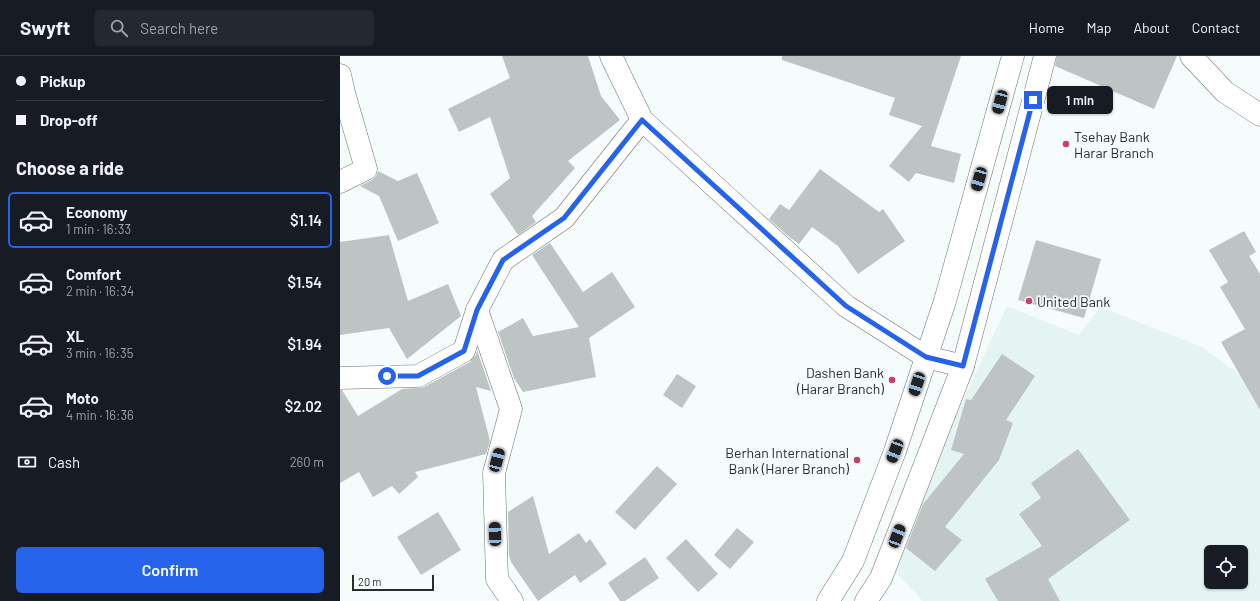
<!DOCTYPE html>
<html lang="en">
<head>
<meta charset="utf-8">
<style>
  :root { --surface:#171b24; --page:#242831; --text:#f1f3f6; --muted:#9ea1a6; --line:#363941; --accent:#2563eb }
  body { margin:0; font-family:Barlow,sans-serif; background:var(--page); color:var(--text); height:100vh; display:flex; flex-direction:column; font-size:15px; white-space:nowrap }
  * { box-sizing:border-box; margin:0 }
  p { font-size:13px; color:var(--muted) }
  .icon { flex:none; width:22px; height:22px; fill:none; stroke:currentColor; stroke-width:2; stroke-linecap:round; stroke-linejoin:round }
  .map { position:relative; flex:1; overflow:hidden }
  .side { display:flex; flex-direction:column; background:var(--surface); width:340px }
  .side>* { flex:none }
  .hud { display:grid; align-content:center; height:88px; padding:0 16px; background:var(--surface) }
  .fabs { position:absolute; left:864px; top:489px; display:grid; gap:8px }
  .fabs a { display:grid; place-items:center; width:44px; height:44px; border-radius:6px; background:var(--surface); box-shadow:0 1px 3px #0004; font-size:20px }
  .scale { position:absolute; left:12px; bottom:10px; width:82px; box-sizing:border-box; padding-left:4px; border:2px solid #2a2c2c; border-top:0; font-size:11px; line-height:14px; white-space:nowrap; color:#2a2c2c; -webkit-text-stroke:3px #f5fcfb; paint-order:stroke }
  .end { position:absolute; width:18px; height:18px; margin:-9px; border:5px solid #2563eb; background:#fff; box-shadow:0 0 0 2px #fff }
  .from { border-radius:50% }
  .bubble { position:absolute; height:28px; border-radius:6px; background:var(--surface); box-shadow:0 1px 3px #0004; font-size:13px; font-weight:600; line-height:28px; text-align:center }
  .car { position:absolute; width:12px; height:24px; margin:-12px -6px; border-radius:5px; box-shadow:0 0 3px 1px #0007; background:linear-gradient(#222 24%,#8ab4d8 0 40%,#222 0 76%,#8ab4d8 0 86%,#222 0) }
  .hud b { display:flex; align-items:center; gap:14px; height:38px; font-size:15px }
  .hud b+b { border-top:1px solid var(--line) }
  .hud i { width:10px; height:10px; background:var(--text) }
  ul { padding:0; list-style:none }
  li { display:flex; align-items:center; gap:12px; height:56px; margin:0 8px 6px; padding:0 8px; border:2px solid transparent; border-radius:6px }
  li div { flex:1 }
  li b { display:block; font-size:15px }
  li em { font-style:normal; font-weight:600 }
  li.selected { border-color:var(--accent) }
  li>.icon { width:36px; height:36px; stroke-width:1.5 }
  h2 { padding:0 16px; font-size:18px; line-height:48px }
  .pay { display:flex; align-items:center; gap:10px; height:44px; padding:0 16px; font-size:15px }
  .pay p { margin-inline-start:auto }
  .cta { display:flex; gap:8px; margin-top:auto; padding:8px 16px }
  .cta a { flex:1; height:46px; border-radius:6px; background:var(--accent); color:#fff; font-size:16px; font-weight:600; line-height:46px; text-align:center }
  header { display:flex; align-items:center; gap:24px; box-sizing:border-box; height:56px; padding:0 20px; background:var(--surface); border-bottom:1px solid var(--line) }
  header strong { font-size:19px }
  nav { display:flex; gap:22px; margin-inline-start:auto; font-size:14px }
  .search { width:280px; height:36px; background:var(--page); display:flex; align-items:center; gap:10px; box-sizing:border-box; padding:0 14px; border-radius:6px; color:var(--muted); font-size:15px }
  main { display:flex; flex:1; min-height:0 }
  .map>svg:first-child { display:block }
  .built { fill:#e3f4f1; fill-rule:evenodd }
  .building { fill:#bec4c3 }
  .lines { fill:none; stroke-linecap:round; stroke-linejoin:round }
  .minor-casing { stroke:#6b7170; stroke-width:23 }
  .minor { stroke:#fff; stroke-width:22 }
  .route { stroke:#2563eb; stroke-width:5 }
  .poi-dot { fill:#cc3e68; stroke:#f5fcfb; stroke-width:1.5 }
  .labels { text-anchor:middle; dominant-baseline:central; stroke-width:3.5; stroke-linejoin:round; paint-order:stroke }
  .poi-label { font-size:14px; fill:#2a2c2c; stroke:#f5fcfb; text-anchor:start }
</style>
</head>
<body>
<header>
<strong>Swyft</strong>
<div class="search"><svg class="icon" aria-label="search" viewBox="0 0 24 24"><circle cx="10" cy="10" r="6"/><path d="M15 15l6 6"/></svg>Search here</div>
<nav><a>Home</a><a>Map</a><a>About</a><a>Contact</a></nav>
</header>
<main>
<section class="side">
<div class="hud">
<b><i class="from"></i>Pickup</b>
<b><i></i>Drop-off</b>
</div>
<h2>Choose a ride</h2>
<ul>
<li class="selected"><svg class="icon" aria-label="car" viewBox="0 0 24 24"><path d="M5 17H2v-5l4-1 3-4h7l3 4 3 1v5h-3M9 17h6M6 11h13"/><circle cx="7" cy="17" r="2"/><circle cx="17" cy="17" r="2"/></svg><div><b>Economy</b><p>1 min · 16:33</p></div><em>$1.14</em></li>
<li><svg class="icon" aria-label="car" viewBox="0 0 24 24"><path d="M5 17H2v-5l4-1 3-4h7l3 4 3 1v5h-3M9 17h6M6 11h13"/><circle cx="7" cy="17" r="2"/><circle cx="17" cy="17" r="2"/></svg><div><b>Comfort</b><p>2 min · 16:34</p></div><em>$1.54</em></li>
<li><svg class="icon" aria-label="car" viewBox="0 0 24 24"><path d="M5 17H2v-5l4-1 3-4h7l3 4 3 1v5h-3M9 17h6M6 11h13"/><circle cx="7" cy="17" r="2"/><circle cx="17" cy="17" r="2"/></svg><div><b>XL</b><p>3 min · 16:35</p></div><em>$1.94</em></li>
<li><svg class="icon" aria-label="car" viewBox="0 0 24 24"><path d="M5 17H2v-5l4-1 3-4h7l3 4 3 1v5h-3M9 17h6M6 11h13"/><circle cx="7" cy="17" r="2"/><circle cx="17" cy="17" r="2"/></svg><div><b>Moto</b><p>4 min · 16:36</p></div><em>$2.02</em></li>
</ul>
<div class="pay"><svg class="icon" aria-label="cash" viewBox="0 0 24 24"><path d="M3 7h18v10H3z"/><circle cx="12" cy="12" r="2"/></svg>Cash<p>260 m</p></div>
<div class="cta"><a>Confirm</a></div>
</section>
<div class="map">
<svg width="920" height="545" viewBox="0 0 920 545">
  <rect width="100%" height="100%" fill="#f5fcfb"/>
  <path class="built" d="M667,250l72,29 21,-28 102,40 58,43v211h-337l-36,-37zM871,496h30v30h-30z"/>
  <g class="building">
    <polygon points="162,0 248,0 261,40 280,64 228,105 235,112 192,160 196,166 178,179 150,138 170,122 150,61 119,76 108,53 170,22"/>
    <polygon points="442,0 621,0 591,90 621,98 614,127 576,117 569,126 549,110 582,70 549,59 555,42 442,4"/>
    <polygon points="717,0 837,0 814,53 715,10"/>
    <polygon points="480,113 539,156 543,153 565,185 518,218 498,190 472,171 459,188 447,179 429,163 440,148 449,154"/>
    <polygon points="38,115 58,125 77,117 99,167 58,185 39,140 20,130 32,124 36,120"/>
    <polygon points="904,175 916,196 909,200 920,218 920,354 881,286 905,273 880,231 888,226 869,194"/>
    <polygon points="49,179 68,245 108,228 121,260 67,303 49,272 0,279 0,186"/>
    <polygon points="696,184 761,203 744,262 678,244"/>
    <polygon points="210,187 243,236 272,216 295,251 249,282 256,321 183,336 174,322 158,276 183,262 193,280 239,271 192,199"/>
    <polygon points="137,294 151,335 136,331 150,385 146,398 75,416 78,421 59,438 52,430 33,441 19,416 0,427 0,334 2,334 18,360 62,333 78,332 84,331 130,306 136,299"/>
    <polygon points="662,298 695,320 666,364 673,367 659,404 605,471 622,484 595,515 566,492 583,448 624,398 611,394 626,343 631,344"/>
    <polygon points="337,318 356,330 342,352 323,339"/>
    <polygon points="738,393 790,464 708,523 720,545 658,545 645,523 702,490 679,458 701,442 691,427"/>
    <polygon points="317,410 337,428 295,474 275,456"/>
    <polygon points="193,440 209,498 239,477 246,487 250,483 267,508 240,527 235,519 198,545 171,506 169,499 168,456"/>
    <polygon points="98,456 121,494 81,519 57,481"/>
    <polygon points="397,472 414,486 390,513 374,499"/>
    <polygon points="346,483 378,518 358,536 326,502"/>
    <polygon points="305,501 319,522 285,545 280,545 268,527"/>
  </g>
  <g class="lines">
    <g class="minor-casing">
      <g id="minor">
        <polyline points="271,0 302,64 506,250 586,301 623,310"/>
        <polyline points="851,0 885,36 920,59"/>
        <polyline points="0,19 4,37 26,113 0,126"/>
        <polyline points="137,254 171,353 154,417 157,523 172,545"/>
        <polyline points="0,322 78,320 124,295 137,254 163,204 224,162 302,64"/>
        <polyline points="488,545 513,505 555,395 605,245 673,0"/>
        <polyline points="526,545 541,522 623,310 705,0"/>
      </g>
    </g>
    <use href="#minor" class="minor"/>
  </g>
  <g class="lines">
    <polyline class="route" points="47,320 78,320 124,295 137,254 163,204 224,162 302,64 506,250 586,301 623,310 693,44"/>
  </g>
  <g class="poi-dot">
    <circle cx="726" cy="88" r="4"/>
    <circle cx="689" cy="245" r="4"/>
    <circle cx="552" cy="324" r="4"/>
    <circle cx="517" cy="404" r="4"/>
  </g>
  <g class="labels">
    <g class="poi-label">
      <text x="734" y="80">Tsehay Bank<tspan x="734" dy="16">Harar Branch</tspan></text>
      <text x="697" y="245">United Bank</text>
      <text x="544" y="316" text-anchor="end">Dashen Bank<tspan x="544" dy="16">(Harar Branch)</tspan></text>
      <text x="509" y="396" text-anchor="end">Berhan International<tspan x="509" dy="16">Bank (Harer Branch)</tspan></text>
    </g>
  </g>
</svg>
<div class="fabs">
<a><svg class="icon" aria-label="locate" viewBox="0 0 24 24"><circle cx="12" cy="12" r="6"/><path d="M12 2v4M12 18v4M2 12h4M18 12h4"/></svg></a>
</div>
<div class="scale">20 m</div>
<i class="end from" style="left:47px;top:320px"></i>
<i class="end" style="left:693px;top:44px"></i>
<div class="bubble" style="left:707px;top:30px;width:66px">1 min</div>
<i class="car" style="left:660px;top:46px;rotate:195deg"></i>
<i class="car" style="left:639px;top:123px;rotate:196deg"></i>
<i class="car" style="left:577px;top:328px;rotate:198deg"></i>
<i class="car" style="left:555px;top:395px;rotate:201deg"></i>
<i class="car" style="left:157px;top:404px;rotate:15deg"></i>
<i class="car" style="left:155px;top:478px;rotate:358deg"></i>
<i class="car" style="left:557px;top:480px;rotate:21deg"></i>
</div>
</main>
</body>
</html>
